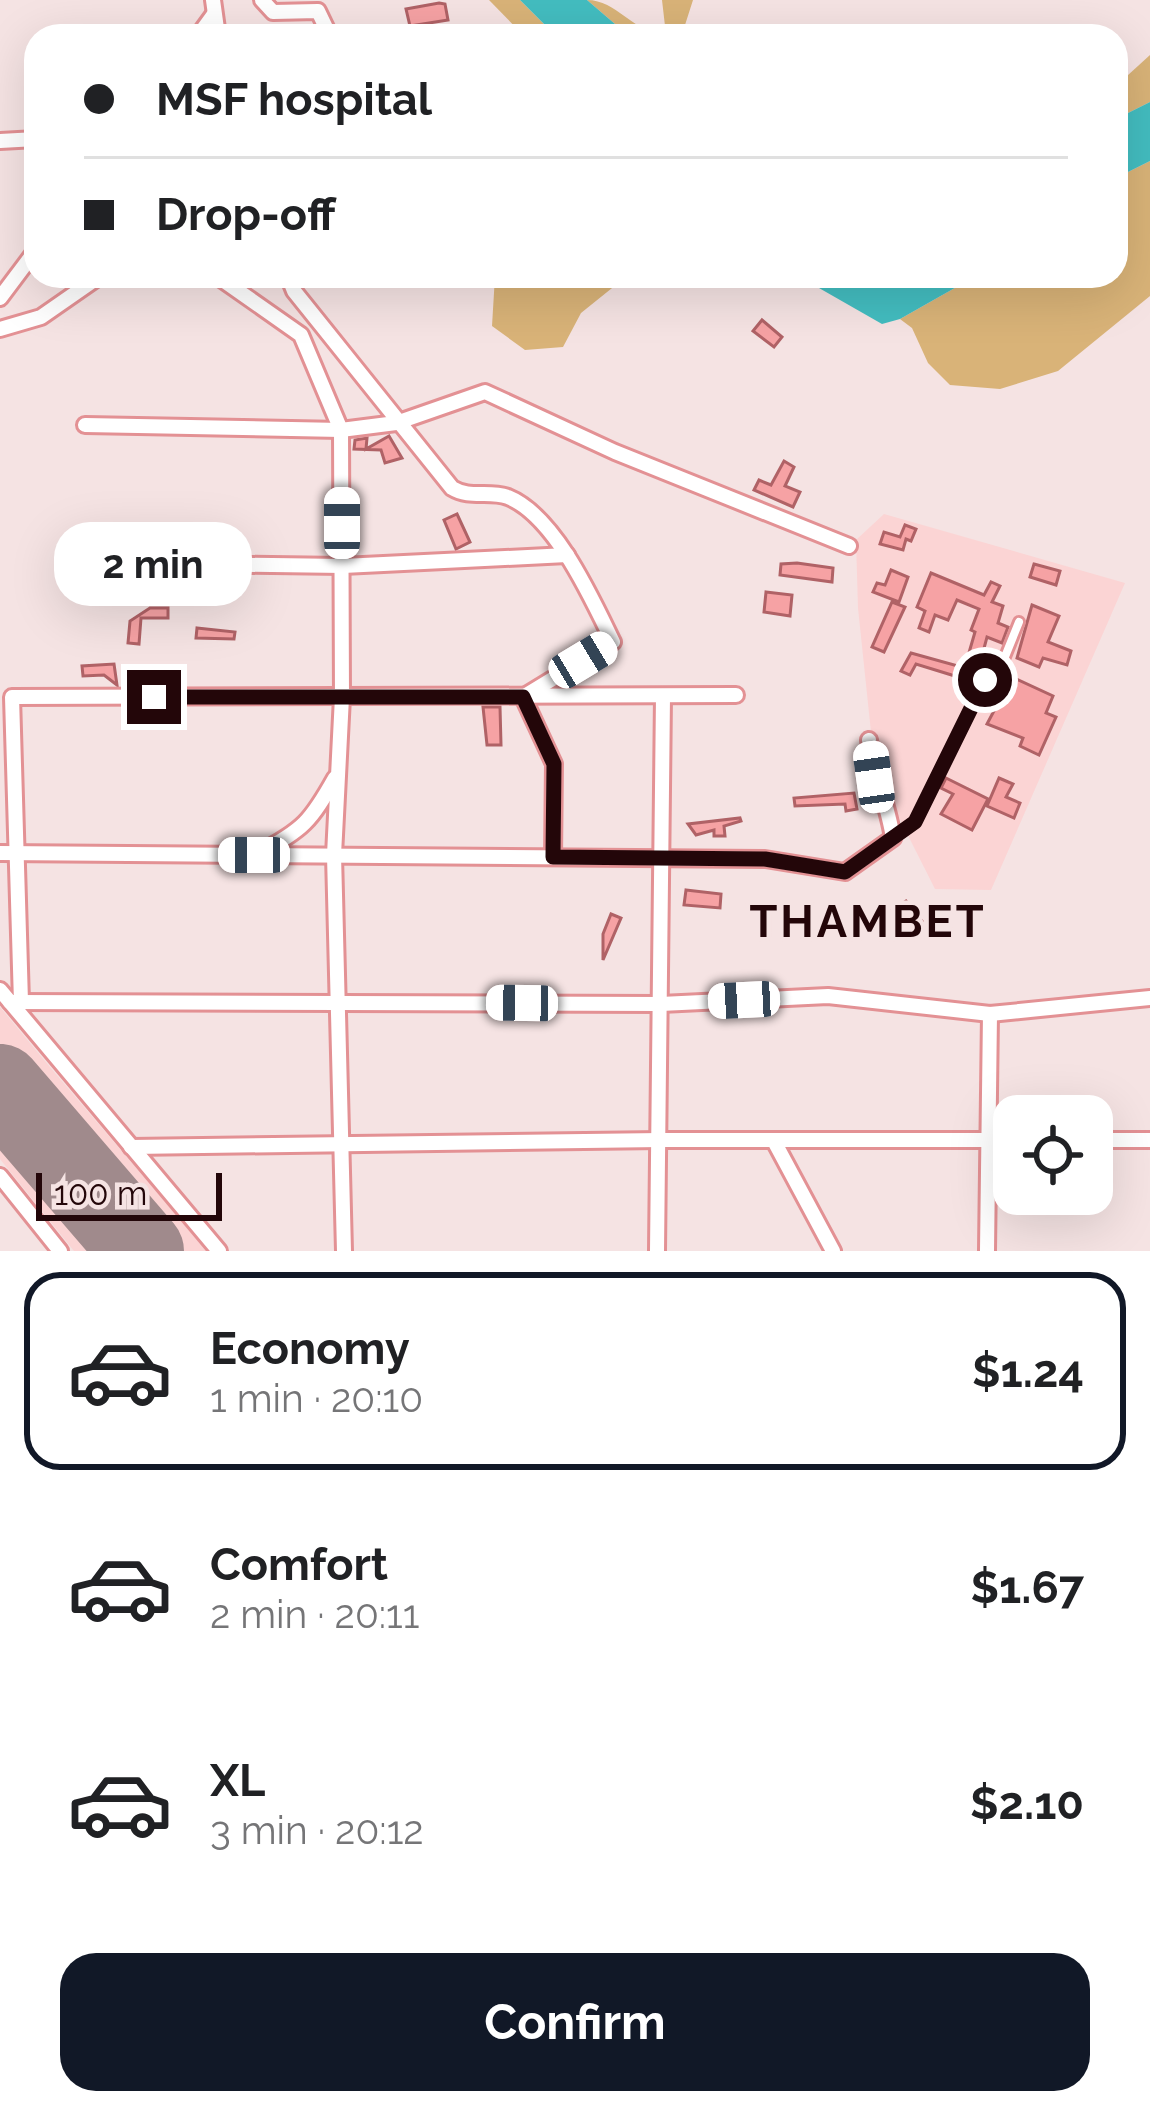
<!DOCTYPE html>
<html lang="en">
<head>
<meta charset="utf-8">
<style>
  :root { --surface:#fff; --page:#f6f6f6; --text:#202124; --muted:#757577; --line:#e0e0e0; --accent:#111827 }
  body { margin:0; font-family:Raleway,sans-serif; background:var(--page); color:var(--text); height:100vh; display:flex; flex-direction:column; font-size:45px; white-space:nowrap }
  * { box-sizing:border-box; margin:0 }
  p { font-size:39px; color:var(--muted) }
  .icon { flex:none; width:66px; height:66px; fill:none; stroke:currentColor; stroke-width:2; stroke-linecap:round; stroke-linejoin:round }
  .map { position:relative; height:1251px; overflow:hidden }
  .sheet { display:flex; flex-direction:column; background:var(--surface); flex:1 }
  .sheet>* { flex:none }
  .banner { position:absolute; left:24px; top:24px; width:1104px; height:264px; border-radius:36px; box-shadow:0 12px 48px #0002; display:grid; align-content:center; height:264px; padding:0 60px; background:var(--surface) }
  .buttons { position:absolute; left:993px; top:1095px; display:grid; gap:24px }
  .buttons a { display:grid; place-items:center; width:120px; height:120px; border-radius:24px; background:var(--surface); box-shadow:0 12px 48px #0002; font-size:60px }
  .scale { position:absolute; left:36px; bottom:30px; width:186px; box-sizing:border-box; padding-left:12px; border:6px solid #230609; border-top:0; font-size:33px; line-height:42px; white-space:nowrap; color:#230609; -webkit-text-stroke:9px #f5e3e3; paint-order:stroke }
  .end { position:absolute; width:54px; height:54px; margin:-27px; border:15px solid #230609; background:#fff; box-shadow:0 0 0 6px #fff }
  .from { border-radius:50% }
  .bubble { position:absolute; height:84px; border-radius:36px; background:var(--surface); box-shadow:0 12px 48px #0002; font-size:39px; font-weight:700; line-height:84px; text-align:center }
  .car { position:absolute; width:36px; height:72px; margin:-36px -18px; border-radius:15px; box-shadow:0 0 9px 3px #0007; background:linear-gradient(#fff 24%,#345 0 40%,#fff 0 76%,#345 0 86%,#fff 0) }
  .banner b { display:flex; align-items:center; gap:42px; height:114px; font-size:45px }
  .banner b+b { border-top:3px solid var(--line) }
  .banner i { width:30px; height:30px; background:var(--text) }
  ul { padding:21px 0 0; list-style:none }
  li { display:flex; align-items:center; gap:36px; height:198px; margin:0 24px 18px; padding:0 36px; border:6px solid transparent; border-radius:36px }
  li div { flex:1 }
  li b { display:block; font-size:45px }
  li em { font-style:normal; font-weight:700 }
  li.on { border-color:var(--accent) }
  li>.icon { width:108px; height:108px; stroke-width:1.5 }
  .action { display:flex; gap:24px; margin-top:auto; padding:24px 60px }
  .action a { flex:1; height:138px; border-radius:36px; background:var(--accent); color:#fff; font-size:48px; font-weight:700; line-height:138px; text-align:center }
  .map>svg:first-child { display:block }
  .built { fill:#fbd4d4 }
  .green { fill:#d9b378 }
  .water { fill:#43bdc0 }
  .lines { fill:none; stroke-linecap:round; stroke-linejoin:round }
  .runway { stroke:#a08a8c; stroke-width:84 }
  .building { fill:#f6a2a4; stroke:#b06266; stroke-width:3 }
  .service-casing { stroke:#e39194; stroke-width:14 }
  .minor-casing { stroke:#e39194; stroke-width:20 }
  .service { stroke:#fff; stroke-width:8 }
  .minor { stroke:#fff; stroke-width:14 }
  .route { stroke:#230609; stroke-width:15 }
  .labels { text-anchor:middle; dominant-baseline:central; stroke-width:9; stroke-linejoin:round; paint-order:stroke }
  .district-label { font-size:45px; font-weight:bold; letter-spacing:3px; fill:#230609; stroke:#f5e3e3 }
</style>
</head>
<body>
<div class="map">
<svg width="1150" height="1251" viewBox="0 0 1150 1251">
  <rect width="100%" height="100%" fill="#f5e3e3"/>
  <g class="built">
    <polygon points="884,514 1125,583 991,890 935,889 875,770 858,608 856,540"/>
    <polygon points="0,1007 55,1073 207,1251 74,1251 0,1159"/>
  </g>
  <g class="green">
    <polygon points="489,0 520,0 556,36 524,36"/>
    <path d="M587,0c30,0 45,32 76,34l2,-8 -3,-26h31l-8,25 3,11h-59z"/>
    <polygon points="1150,55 1150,102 1116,119 1116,86"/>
    <polygon points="1150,161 1150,296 1058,371 1000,389 950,385 928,363 912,328 900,319 976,276 1116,276 1116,178"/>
    <polygon points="495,276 627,276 581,313 563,347 525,350 492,326"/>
  </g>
  <g class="water">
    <polygon points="520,0 587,0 629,36 556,36"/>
    <polygon points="1150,102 1150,161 1116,178 1116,119"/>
    <polygon points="798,276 976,276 900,319 882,324"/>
  </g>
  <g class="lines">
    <polyline class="runway" points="0,1086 142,1251"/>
  </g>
  <g class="building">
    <polygon points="439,3 445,4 448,20 410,26 406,9"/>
    <polygon points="762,320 782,337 774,347 753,331"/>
    <polygon points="389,436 402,458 385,463 381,450 354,449 355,440 367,438 366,449"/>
    <polygon points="784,461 794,467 785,486 800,492 793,507 754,490 759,480 771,485"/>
    <polygon points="457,514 470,542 456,549 444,520"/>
    <polygon points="905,525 916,529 911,541 906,539 903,550 880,544 884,532 900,537"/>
    <polygon points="797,563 833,568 832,582 780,575 781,564"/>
    <polygon points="1034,564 1060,571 1056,585 1030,577"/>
    <polygon points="891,570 908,577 899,602 873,592 877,583 885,585"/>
    <polygon points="931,573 984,595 991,582 1000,586 992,602 1003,606 998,623 1008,627 1002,643 987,637 979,667 966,663 975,632 971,630 979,609 957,600 948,620 935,615 929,632 919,628 925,611 917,607"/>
    <polygon points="766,592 792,595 790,616 764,612"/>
    <polygon points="892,602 905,607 884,652 872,647"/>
    <polygon points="1032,605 1059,616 1048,642 1071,651 1067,665 1043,658 1039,667 1017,658"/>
    <polygon points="150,608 168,608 168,618 141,618 139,644 128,643 130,621"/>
    <polygon points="197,628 235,632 234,639 196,638"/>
    <polygon points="911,653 958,666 955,676 916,664 910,675 901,671"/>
    <polygon points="114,664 117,685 104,675 83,676 82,666"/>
    <polygon points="1012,677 1053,696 1046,713 1056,717 1039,755 1020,746 1023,738 987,724"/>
    <polygon points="483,707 500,707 501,745 487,745"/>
    <polygon points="946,778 988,799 972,830 941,814 953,794 941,788"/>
    <polygon points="999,778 1013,784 1006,797 1020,803 1014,818 987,806"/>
    <polygon points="854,793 857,809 846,811 845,804 795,806 794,798"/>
    <polygon points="740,818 741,821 724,826 725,836 714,836 714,830 696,835 688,824"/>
    <polygon points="686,890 721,894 720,908 684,905"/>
    <polygon points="906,901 922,921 912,930 893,910"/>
    <polygon points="611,914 621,918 603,960 603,934"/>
  </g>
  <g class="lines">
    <g class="service-casing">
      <polyline id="service" points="894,837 915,822 985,680 998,674 1019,622"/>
    </g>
    <g class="minor-casing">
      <g id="minor">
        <polyline points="213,0 218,36"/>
        <polyline points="262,0 273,12 318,11 330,36"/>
        <polyline points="198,36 214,14"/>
        <polyline points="0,141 36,139"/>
        <polyline points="217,276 301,335 341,430 342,697 334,855 344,1251"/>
        <path d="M288,276l6,15 158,197c18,11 37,2 56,9 47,19 84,102 105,145l-90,55 31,67 -1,93"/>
        <polyline points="0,298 36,250"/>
        <polyline points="0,329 41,317 100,276"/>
        <polyline points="85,425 341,430 396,423 485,392 615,452 849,546"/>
        <polyline points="107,563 343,566 567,555"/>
        <path d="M0,853l765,6 80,13 48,-34c-5,-33 -19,-64 -24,-98"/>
        <path d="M259,853c44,-23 52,-32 76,-75"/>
        <polyline points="0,990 219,1251"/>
        <polyline points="10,1002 661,1004 828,996 990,1014 1150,998"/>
        <polyline points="21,1002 12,697 736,695"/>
        <polyline points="1092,1140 1150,1140"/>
        <polyline points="774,1141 833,1251"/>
        <polyline points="131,1147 661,1140 1014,1140"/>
        <polyline points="0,1176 60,1251"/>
        <polyline points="657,1251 663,696"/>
        <polyline points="987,1251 990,1014"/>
      </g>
    </g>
    <use href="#service" class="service"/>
    <use href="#minor" class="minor"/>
  </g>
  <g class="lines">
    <polyline class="route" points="154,697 523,697 554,764 553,857 765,859 845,872 915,822 985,680"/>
  </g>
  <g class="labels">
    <g class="district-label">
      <text x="868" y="921">THAMBET</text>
    </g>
  </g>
</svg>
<div class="buttons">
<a><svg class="icon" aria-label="locate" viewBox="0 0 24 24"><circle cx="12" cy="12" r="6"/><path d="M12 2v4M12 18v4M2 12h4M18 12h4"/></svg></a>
</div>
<div class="scale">100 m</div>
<i class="end from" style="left:985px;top:680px"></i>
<i class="end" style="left:154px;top:697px"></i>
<div class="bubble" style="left:54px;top:522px;width:198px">2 min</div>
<i class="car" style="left:342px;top:523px;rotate:0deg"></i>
<i class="car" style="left:583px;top:660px;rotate:59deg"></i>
<i class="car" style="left:874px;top:777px;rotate:352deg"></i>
<i class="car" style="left:254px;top:855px;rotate:270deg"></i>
<i class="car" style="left:744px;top:1000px;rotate:267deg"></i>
<i class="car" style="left:522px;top:1003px;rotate:271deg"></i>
<div class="banner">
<b><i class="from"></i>MSF hospital</b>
<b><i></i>Drop-off</b>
</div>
</div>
<section class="sheet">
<ul>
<li class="on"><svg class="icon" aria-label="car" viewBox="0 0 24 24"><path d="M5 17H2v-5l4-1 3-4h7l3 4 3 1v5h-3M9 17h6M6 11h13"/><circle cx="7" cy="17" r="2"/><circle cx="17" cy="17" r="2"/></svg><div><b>Economy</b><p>1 min · 20:10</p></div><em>$1.24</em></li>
<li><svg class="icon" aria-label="car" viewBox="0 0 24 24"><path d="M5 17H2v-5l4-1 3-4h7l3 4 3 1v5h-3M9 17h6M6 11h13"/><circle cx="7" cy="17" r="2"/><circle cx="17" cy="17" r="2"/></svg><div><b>Comfort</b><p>2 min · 20:11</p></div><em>$1.67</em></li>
<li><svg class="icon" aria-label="car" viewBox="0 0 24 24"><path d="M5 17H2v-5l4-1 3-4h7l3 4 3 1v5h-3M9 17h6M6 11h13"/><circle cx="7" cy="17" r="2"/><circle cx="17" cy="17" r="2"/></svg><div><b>XL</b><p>3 min · 20:12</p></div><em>$2.10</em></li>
</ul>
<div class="action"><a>Confirm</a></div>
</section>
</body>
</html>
